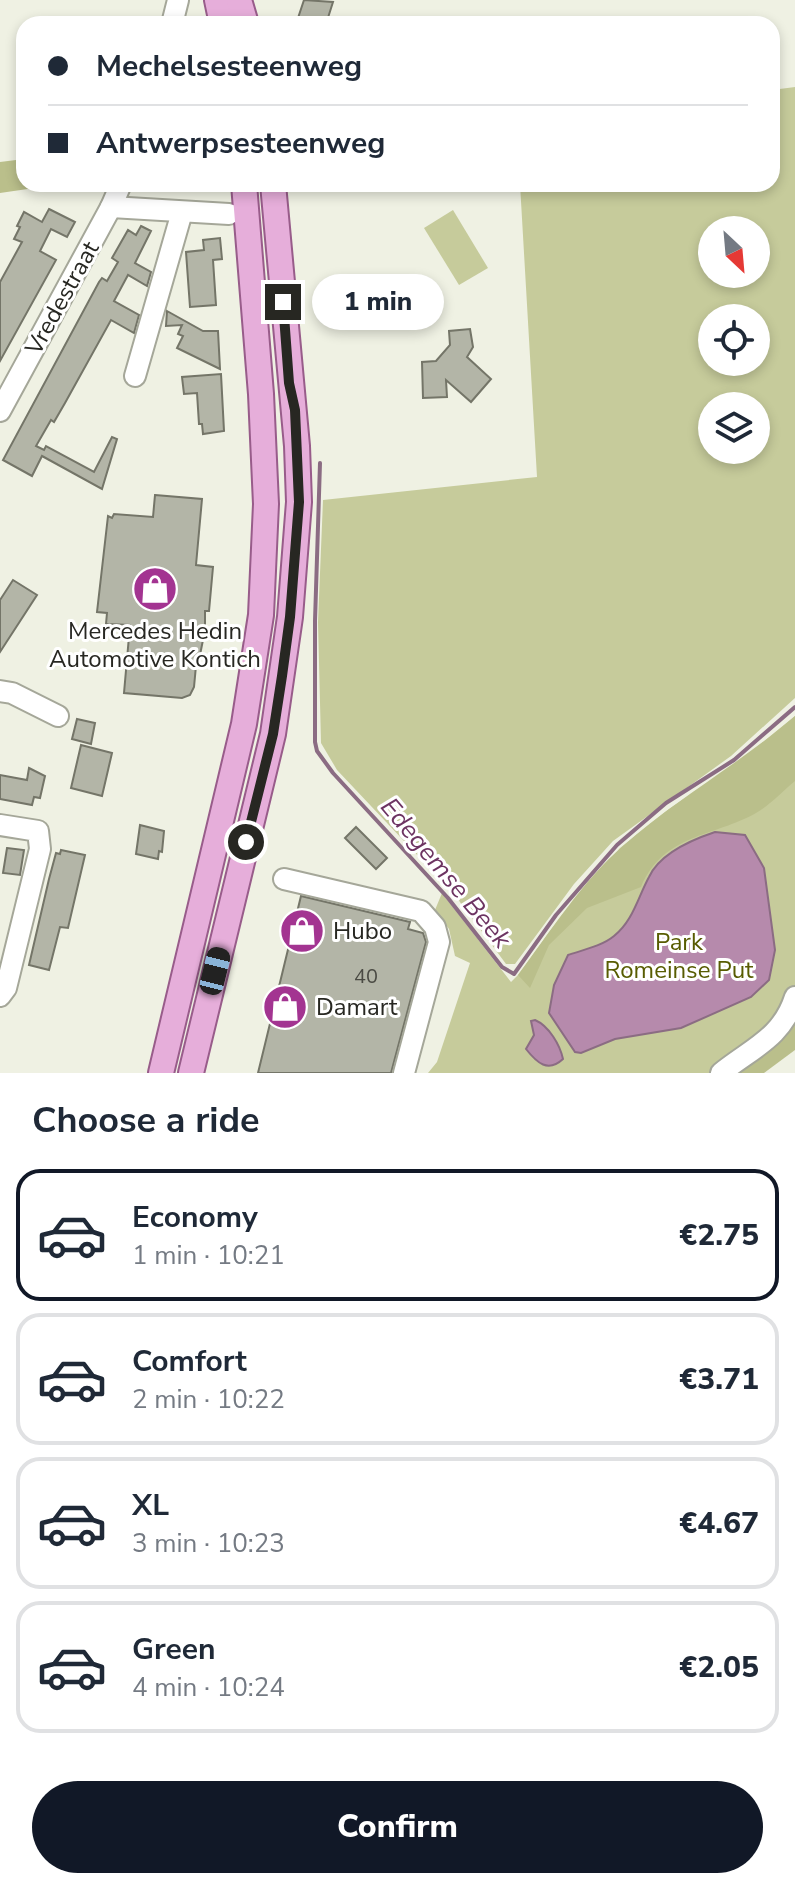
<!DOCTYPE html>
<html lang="en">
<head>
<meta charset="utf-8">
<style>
  :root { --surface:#fff; --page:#f6f6f7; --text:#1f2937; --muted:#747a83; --line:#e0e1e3; --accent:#111827 }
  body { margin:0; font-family:"Nunito Sans",sans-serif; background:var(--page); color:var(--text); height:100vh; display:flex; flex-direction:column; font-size:30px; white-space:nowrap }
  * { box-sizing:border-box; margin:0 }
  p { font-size:26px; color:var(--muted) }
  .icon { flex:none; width:44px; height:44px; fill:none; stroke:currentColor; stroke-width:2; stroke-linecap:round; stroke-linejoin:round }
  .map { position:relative; height:1073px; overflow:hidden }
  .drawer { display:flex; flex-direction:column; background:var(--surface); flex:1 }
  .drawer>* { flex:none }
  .hud { position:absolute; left:16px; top:16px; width:764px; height:176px; border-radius:24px; box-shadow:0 4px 12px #0003; display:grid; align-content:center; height:176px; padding:0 32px; background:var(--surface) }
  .needle { width:52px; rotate:154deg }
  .fabs { position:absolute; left:698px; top:216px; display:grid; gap:16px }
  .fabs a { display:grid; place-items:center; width:72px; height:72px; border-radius:50%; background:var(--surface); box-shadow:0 4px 12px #0003; font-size:40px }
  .end { position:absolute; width:36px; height:36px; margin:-18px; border:10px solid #272722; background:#fff; box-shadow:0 0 0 4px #fff }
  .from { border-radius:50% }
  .bubble { position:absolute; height:56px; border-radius:28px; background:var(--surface); box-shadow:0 4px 12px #0003; font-size:26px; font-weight:800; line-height:56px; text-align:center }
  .car { position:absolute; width:24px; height:48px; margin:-24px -12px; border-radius:10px; box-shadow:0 0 6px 2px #0007; background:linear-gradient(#222 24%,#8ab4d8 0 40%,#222 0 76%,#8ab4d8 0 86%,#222 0) }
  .hud b { display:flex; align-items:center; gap:28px; height:76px; font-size:30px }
  .hud b+b { border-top:2px solid var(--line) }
  .hud i { width:20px; height:20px; background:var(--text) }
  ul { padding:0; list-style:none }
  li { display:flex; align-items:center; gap:24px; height:132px; margin:0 16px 12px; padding:0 16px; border:4px solid var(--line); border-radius:24px }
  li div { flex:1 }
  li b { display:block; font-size:30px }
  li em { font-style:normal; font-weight:800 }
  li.current { border-color:var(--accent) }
  li>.icon { width:72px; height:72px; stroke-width:1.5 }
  h2 { padding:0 32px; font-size:36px; line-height:96px }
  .action { display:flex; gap:16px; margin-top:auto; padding:16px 32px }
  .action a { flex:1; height:92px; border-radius:48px; background:var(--accent); color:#fff; font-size:32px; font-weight:800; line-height:92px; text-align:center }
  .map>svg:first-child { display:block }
  .green { fill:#c6cb9b; fill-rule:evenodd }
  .forest { fill:#babf8b }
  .water { fill:#b68aac; stroke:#8b6c83; stroke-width:2 }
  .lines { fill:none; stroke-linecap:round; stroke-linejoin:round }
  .stream { stroke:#8b6c83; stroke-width:4 }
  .building { fill:#b3b5a7; stroke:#747568; stroke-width:2 }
  .minor-casing { stroke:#a5a799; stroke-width:24 }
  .major-casing { stroke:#985c8a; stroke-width:28 }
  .minor { stroke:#fff; stroke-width:20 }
  .major { stroke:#e6aeda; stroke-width:24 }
  .route { stroke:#272722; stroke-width:10 }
  .labels { text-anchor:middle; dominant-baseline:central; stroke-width:6; stroke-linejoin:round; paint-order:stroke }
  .number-label { font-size:20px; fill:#4a4a43 }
  .street-label { font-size:24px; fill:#272722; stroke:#fff }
  .poi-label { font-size:24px; fill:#272722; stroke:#fff; text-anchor:start }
  .park-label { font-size:24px; fill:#585c02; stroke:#fff }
  .water-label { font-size:26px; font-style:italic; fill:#6d3462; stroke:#fff }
</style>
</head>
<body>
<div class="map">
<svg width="795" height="1073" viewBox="0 0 795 1073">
  <rect width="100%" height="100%" fill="#eff1e3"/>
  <g class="green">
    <path d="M795,87v611l-64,58 -118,85 -39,43 -59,80h-9l-52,-70 -117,-124 -16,-27 -3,-121 5,-122 214,-23 -17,-293h252v-94zM756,230v44h-44v-44zM712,318h44v44h-44zM712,406h44v44h-44z"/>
    <polygon points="453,210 488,268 459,285 424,228"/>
    <polygon points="795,716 795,1043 759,1073 428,1073 437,1062 470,963 455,956 449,929 435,910 442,893 511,982 518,975 559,919 620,848 669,809 736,764"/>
  </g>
  <g class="forest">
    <polygon points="24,159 24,184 62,184 0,193 0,162"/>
    <path d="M795,716v65c-12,10 -25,24 -39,32 -42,24 -92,20 -115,74l-54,21 -38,37 -19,43 -12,-13c31,-42 66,-96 105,-129 54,-48 118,-83 172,-130z"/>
    <polygon points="795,1007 795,1050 764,1073 729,1073"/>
  </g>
  <g class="water">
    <path d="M715,832l30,3 19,33 11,82 -6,30 -18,17 -70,31 -66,11 -34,14 -6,-1 -26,-39 5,-28 14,-30c15,-5 34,-9 46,-19 19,-15 24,-39 35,-59 11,-24 42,-37 66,-45z"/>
    <path d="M535,1020c14,6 25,25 28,39 -15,14 -26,4 -37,-10l8,-14 -3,-14z"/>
  </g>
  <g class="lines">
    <polyline class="stream" points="320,463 315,621 315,742 317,751 333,773 448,898 502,967 514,974 556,915 617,845 666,803 734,760 795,707"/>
  </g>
  <g class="building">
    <polygon points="304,0 333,2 326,24 309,24 310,22 298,18"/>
    <polygon points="49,209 75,222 67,237 51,229 40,251 56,260 0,361 0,282 22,242 14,239 20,227 17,226 24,212 42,222"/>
    <polygon points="141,226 151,231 135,263 151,272 147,286 128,275 114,301 139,315 134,333 111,320 65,403 54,422 51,420 36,446 44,450 46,446 94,472 112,437 117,439 102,489 42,456 32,476 3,460 99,282 102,278 107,281 118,262 112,258 128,230 136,235"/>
    <polygon points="220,238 222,259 213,260 216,305 190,307 186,252 204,250 203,240"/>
    <polygon points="167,311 203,331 218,331 220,369 177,348 183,336 178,334 182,325 166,326"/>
    <polygon points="470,329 473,347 467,357 491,379 471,402 446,380 447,397 423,398 422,362 436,361 450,345 449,331"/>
    <polygon points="221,374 224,431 203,434 202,424 199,424 197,393 184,394 182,377"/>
    <polygon points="155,495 202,499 196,565 213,567 209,611 205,611 205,630 200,655 197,655 194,687 190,695 182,698 124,693 130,625 106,624 107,613 97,612 108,516 112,518 114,514 153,517"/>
    <polygon points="13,580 37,595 0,652 0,600"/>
    <polygon points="77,719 95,723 91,744 72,739"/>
    <polygon points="81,745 112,753 102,796 71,788"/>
    <polygon points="29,768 45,776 40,798 34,797 32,805 0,799 0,775 27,780"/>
    <polygon points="140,825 164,831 162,852 159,851 158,859 136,854"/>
    <polygon points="356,827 387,858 376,869 345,838"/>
    <polygon points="7,848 24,850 20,875 3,873"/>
    <polygon points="61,850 85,855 68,928 60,927 49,970 29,965 49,879 56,853 60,854"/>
    <polygon points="301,896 410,922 408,929 423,933 426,942 391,1073 258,1073"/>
  </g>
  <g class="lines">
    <g class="minor-casing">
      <g id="minor">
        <polyline points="172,24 178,0"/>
        <polyline points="111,207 229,214"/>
        <polyline points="135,376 182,212"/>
        <polyline points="0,411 111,207 121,184"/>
        <polyline points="0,691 12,693 58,716"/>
        <polyline points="0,825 38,831 40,849 6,988 0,996"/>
        <polyline points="284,879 421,911 435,927 439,942 404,1073"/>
        <path d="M721,1073c31,-25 61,-35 74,-76"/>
      </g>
    </g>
    <g class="major-casing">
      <g id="major">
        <polyline points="217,0 222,24"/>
        <polyline points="239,0 246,24"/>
        <polyline points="161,1073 244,724 261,615 266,504 261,394 244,184"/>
        <polyline points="191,1073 273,734 290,617 299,502 297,446 273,184"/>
      </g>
    </g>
    <use href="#minor" class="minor"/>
    <use href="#major" class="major"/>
  </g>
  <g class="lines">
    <polyline class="route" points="246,842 273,734 282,676 290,617 299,502 295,410 289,383 283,302"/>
  </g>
  <defs>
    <g id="shop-disc" transform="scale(2.3)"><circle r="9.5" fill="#a33491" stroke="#fff"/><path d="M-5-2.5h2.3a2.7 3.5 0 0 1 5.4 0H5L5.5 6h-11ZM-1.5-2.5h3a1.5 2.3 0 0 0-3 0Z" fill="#fff"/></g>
  </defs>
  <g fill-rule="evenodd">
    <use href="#shop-disc" x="155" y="589"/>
    <use href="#shop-disc" x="302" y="931"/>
    <use href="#shop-disc" x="285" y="1007"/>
  </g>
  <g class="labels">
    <g class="number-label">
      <text x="366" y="976">40</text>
    </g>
    <g class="street-label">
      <text transform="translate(62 298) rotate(-61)">Vredestraat</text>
    </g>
    <g class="poi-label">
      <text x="155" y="631" text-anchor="middle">Mercedes Hedin<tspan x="155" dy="28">Automotive Kontich</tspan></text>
      <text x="333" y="931">Hubo</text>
      <text x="316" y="1007">Damart</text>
    </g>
    <g class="park-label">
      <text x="679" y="942">Park<tspan x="679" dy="28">Romeinse Put</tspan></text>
    </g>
    <g class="water-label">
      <text transform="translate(446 873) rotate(50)">Edegemse Beek</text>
    </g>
  </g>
</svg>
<div class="fabs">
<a><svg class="needle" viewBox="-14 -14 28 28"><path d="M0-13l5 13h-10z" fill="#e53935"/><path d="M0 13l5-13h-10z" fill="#747a83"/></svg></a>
<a><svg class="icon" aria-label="locate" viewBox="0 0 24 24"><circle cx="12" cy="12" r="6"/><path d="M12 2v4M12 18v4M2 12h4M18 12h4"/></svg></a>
<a><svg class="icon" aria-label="layers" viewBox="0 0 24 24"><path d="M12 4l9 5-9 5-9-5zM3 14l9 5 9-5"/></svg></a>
</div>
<i class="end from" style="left:246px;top:842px"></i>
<i class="end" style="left:283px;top:302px"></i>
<div class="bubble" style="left:312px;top:274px;width:132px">1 min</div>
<i class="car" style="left:215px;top:971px;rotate:14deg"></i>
<div class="hud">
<b><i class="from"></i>Mechelsesteenweg</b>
<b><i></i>Antwerpsesteenweg</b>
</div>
</div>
<section class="drawer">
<h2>Choose a ride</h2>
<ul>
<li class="current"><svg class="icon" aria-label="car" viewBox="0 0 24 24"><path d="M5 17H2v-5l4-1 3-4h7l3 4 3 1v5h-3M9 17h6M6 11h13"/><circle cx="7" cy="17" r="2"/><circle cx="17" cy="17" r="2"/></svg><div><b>Economy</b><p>1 min · 10:21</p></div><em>€2.75</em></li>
<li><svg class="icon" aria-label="car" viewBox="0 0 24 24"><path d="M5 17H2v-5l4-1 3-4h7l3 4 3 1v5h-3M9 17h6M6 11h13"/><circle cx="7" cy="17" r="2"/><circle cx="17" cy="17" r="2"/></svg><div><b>Comfort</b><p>2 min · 10:22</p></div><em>€3.71</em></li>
<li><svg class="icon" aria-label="car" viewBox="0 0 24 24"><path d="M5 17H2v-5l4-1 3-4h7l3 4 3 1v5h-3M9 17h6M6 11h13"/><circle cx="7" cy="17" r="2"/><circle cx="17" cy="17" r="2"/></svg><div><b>XL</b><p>3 min · 10:23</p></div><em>€4.67</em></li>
<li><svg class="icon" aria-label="car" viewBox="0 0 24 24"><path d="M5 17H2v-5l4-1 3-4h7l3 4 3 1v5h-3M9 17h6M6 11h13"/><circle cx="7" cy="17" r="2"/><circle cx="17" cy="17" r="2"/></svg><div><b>Green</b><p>4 min · 10:24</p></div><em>€2.05</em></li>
</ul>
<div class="action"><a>Confirm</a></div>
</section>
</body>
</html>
